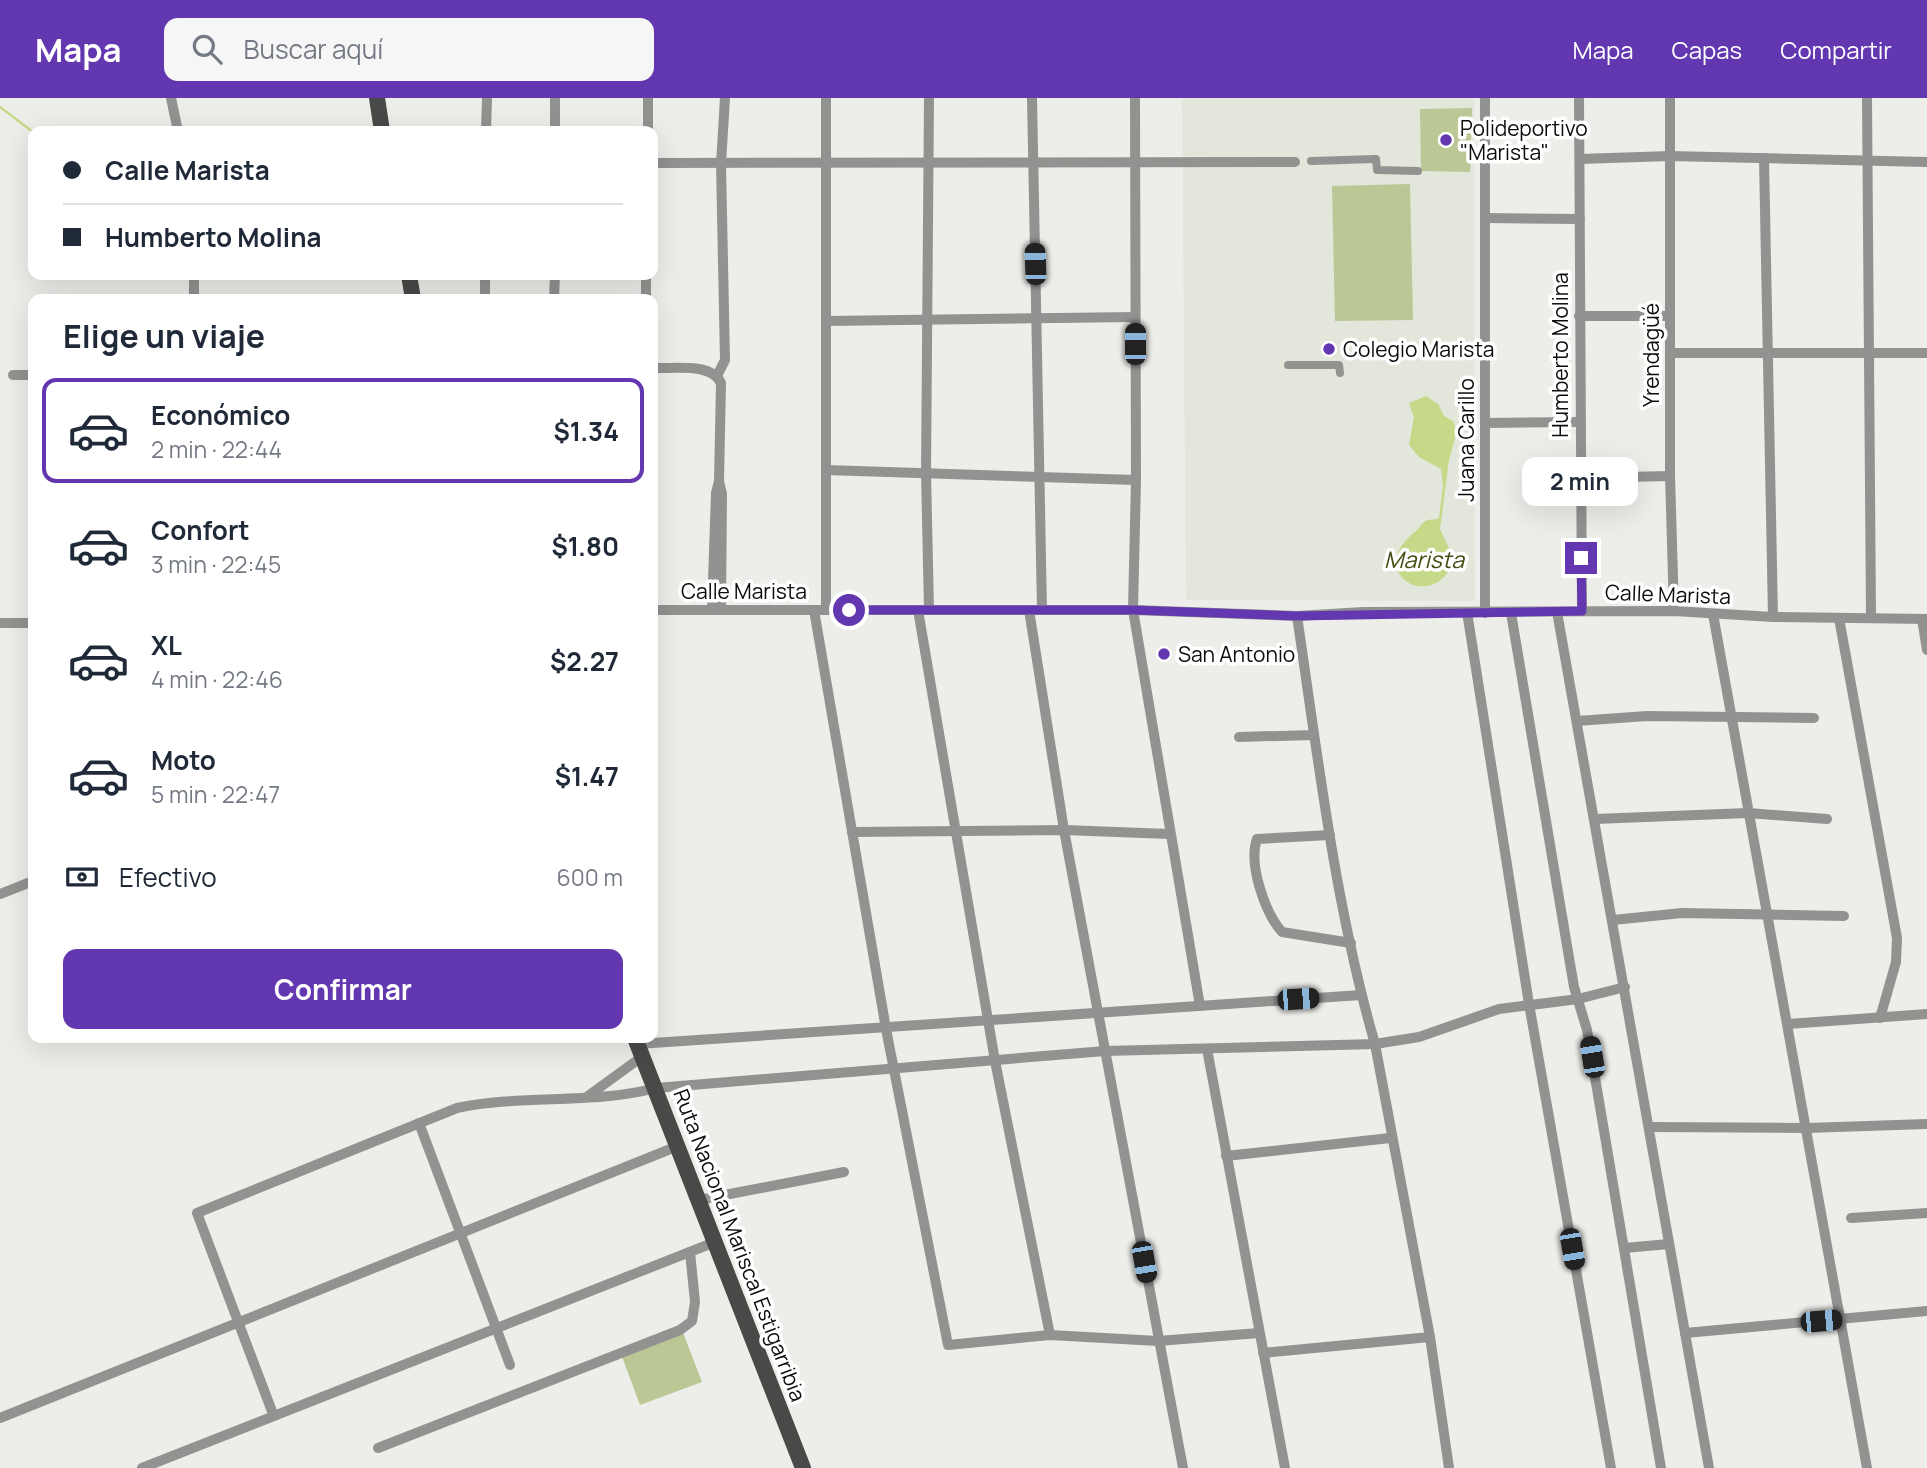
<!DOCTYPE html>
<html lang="es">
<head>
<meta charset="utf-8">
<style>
  :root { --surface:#fff; --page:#f6f6f7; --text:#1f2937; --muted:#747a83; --line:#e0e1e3; --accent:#6337af }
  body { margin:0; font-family:Manrope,sans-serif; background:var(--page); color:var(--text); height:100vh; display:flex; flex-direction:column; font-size:26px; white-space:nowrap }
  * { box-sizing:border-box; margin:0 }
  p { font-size:23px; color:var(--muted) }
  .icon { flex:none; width:38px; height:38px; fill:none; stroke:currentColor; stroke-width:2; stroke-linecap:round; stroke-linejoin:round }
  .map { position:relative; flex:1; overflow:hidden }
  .details { position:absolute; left:28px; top:196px; width:630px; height:749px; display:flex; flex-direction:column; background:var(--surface); border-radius:14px; box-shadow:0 7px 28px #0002 }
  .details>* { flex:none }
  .hud { position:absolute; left:28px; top:28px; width:630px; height:154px; border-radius:14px; box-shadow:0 7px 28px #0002; display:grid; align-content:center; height:154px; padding:0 35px; background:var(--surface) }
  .end { position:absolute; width:32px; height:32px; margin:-16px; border:9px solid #6337af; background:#fff; box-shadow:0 0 0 4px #fff }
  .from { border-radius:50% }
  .bubble { position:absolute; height:49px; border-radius:14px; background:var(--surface); box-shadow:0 7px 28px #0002; font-size:23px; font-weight:700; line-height:49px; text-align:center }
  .car { position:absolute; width:21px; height:42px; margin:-21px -10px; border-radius:9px; box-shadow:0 0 5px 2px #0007; background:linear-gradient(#222 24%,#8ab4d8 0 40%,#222 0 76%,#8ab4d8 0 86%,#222 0) }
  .hud b { display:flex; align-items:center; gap:24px; height:66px; font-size:26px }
  .hud b+b { border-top:2px solid var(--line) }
  .hud i { width:18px; height:18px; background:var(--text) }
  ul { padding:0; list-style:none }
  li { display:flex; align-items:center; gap:21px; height:105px; margin:0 14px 10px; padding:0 21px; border:4px solid transparent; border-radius:14px }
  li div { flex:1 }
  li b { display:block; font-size:26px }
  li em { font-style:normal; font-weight:700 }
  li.selected { border-color:var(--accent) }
  li>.icon { width:63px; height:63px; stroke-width:1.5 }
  h2 { padding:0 35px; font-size:32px; line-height:84px }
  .pay { display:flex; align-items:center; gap:18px; height:77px; padding:0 35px; font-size:26px }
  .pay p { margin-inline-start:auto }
  .button { display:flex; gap:14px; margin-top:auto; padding:14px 35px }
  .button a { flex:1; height:80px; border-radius:14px; background:var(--accent); color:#fff; font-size:28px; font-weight:700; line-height:80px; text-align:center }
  header { display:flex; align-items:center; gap:42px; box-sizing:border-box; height:98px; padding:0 35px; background:var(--accent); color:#fff }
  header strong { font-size:33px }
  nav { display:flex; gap:38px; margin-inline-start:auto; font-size:24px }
  .search { width:490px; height:63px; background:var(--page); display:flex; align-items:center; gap:18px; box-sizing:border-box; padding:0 24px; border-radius:14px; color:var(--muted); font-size:26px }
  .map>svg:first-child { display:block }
  .built { fill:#e3e6da }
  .green { fill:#bbc795 }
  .water { fill:#c6d988 }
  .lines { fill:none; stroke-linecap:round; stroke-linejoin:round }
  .stream { stroke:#c6d988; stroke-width:2.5 }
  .pedestrian { stroke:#929391; stroke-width:8 }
  .minor { stroke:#929391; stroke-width:10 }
  .primary { stroke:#494a47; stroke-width:16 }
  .route { stroke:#6337af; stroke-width:9 }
  .poi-dot { fill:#6337af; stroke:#fff; stroke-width:2.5 }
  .labels { text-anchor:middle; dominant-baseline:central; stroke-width:7; stroke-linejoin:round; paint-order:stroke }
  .poi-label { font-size:21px; fill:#0c0c0b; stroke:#fff; text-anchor:start }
  .street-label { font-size:21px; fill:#0c0c0b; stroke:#fff }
  .water-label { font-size:23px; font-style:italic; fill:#434d12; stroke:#fff }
</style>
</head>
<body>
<header>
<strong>Mapa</strong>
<div class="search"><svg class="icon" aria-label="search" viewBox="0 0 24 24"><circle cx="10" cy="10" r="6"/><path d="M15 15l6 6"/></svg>Buscar aquí</div>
<nav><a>Mapa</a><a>Capas</a><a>Compartir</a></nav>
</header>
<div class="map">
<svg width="1927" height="1370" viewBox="0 0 1927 1370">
  <rect width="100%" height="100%" fill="#edeeea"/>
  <polygon class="built" points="1182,0 1474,0 1475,503 1186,502"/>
  <g class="green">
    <polygon points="1472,10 1470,74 1421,73 1420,11"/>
    <polygon points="1410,86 1413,222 1335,223 1332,88"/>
    <polygon points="682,1232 702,1284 640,1307 621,1256"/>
  </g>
  <path class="water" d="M1426,298l12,8 6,12 9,5 4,10 -8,29 -9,69 14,30c-18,57 -93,14 -38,-28 4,-4 7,-10 12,-11 4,-1 7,0 11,-2l4,-33 -2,-16 -22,-12 -10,-12 5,-28 -5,-14z"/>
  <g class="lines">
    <g class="stream">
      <polyline points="0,9 33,34"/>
      <polyline points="35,33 44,30"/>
    </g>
    <g class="pedestrian">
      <polyline points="1311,63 1376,61 1377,72 1418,73"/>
      <polyline points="1288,267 1339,267 1340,275"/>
    </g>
    <g class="minor">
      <polyline points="171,0 178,33"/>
      <polyline points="555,0 555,33"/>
      <polyline points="826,0 826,512"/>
      <polyline points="929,0 926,375 929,512"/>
      <polyline points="1032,0 1042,512"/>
      <polyline points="1135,0 1136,382 1133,512 1200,908"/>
      <polyline points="1485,0 1485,515"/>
      <polyline points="1579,0 1582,513"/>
      <polyline points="1670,0 1670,378 1674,513"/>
      <polyline points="1867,0 1871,520"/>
      <polyline points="486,33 487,0"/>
      <polyline points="648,33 648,0"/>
      <polyline points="1764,60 1773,519"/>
      <polyline points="1580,61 1670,58 1927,64"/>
      <polyline points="653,65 1295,64"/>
      <polyline points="1485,120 1580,121"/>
      <polyline points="194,177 194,201"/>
      <polyline points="485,201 485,177"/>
      <polyline points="554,201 555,177"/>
      <polyline points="646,201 646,177"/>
      <polyline points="1579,218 1670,218"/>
      <polyline points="826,223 1135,219"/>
      <polyline points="1670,255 1927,255"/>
      <path d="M653,270c20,1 58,-6 68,15l-2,98"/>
      <polyline points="13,277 33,277"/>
      <polyline points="717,278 725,262 721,66 725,0"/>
      <polyline points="1485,325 1579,324"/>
      <polyline points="826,372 1136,382"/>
      <polyline points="1580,380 1670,378"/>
      <polyline points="653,512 1133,512 1297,518 1363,514 1674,513 1773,519 1927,521"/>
      <polyline points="712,512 716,395 719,383 722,396 721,512"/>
      <polyline points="814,512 886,931 948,1247 1050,1237 1158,1243 1259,1235"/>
      <polyline points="918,512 995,963 1050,1237"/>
      <polyline points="1029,512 1064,732 1183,1370"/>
      <polyline points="1467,514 1529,906 1611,1370"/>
      <polyline points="1557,514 1709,1370"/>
      <polyline points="1511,515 1574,889 1587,932 1661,1370"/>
      <polyline points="1713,516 1867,1370"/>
      <path d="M1297,518c21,142 38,289 78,428l55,293 19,131"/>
      <polyline points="1839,520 1897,840 1896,864 1880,920"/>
      <polyline points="1922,521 1927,552"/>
      <polyline points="0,525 33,525"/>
      <polyline points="1577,623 1647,618 1814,620"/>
      <polyline points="1239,639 1314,637"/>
      <polyline points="1595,721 1748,715 1827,721"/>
      <polyline points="852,734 1064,732 1169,736"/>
      <path d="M1330,737l-73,4c-9,25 8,74 25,93l69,11"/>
      <polyline points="0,796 33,783"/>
      <polyline points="1613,822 1682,815 1844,818"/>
      <polyline points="1788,926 1927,916"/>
      <polyline points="638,946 1361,897"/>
      <polyline points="1207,951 1285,1370"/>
      <polyline points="588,998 643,958"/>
      <polyline points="419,1025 510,1267"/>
      <polyline points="1649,1029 1807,1030 1927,1026"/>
      <polyline points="1226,1058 1390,1040"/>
      <polyline points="699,1102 844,1074"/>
      <polyline points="1851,1120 1927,1115"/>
      <polyline points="1624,1150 1669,1146"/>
      <polyline points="1685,1235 1927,1213"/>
      <polyline points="1263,1255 1430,1239"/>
      <path d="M273,1316l-76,-201 260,-105c66,-14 134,-3 199,-20l449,-37 270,-7 44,-7 80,-28 79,-10 47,-12"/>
      <polyline points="0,1320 678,1048"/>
      <polyline points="378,1350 680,1232 692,1223 695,1204 690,1154"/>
      <polyline points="142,1370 715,1144"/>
    </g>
    <g class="primary">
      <polyline points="377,0 382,33"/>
      <polyline points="409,177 413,201"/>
      <polyline points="635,940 803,1370"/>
    </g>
  </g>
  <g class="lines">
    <polyline class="route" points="849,512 1133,512 1297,518 1582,513 1581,460"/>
  </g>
  <g class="poi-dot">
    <circle cx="1446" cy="42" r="7"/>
    <circle cx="1329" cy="251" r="7"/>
    <circle cx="1164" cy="556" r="7"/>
  </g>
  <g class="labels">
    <g class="poi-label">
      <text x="1460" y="30">Polideportivo<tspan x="1460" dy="24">"Marista"</tspan></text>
      <text x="1343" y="251">Colegio Marista</text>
      <text x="1178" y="556">San Antonio</text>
    </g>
    <g class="street-label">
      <text transform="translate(1560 257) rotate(-90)">Humberto Molina</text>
      <text transform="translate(1651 257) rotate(-90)">Yrendagüé</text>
      <text transform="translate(1466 342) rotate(-90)">Juana Carillo</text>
      <text x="744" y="493">Calle Marista</text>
      <text transform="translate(1668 496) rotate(2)">Calle Marista</text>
      <text transform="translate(740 1147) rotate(69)">Ruta Nacional Mariscal Estigarribia</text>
    </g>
    <g class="water-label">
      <text x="1424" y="461">Marista</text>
    </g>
  </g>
</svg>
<i class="end from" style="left:849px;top:512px"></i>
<i class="end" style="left:1581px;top:460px"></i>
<div class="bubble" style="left:1522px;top:359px;width:116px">2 min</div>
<i class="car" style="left:1035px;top:166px;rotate:358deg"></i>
<i class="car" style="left:1135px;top:246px;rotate:0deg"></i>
<i class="car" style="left:1298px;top:901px;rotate:86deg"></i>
<i class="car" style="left:1592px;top:959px;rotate:351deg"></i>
<i class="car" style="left:1572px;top:1151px;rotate:170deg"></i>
<i class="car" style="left:1144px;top:1164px;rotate:170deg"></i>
<i class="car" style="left:1821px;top:1223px;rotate:85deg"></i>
<div class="hud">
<b><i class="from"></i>Calle Marista</b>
<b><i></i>Humberto Molina</b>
</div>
<section class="details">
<h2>Elige un viaje</h2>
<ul>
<li class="selected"><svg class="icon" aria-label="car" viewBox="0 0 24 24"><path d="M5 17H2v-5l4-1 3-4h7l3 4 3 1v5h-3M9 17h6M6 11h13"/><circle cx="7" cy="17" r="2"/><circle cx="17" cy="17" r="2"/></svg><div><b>Económico</b><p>2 min · 22:44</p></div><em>$1.34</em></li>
<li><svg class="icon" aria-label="car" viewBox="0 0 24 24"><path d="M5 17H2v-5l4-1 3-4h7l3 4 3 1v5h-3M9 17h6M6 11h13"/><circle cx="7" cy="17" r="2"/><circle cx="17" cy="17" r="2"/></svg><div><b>Confort</b><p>3 min · 22:45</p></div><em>$1.80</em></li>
<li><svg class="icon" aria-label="car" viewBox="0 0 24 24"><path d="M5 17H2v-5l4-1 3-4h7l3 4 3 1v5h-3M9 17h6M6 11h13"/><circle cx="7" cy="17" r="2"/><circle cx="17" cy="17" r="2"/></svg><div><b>XL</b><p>4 min · 22:46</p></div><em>$2.27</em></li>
<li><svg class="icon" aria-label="car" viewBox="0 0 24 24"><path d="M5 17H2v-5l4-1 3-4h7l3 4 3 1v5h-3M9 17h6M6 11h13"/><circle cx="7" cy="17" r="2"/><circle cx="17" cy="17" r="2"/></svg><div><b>Moto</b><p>5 min · 22:47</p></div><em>$1.47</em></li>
</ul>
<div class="pay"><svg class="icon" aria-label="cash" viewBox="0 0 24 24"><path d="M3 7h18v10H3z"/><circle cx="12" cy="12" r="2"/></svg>Efectivo<p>600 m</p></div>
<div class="button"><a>Confirmar</a></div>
</section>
</div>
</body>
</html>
